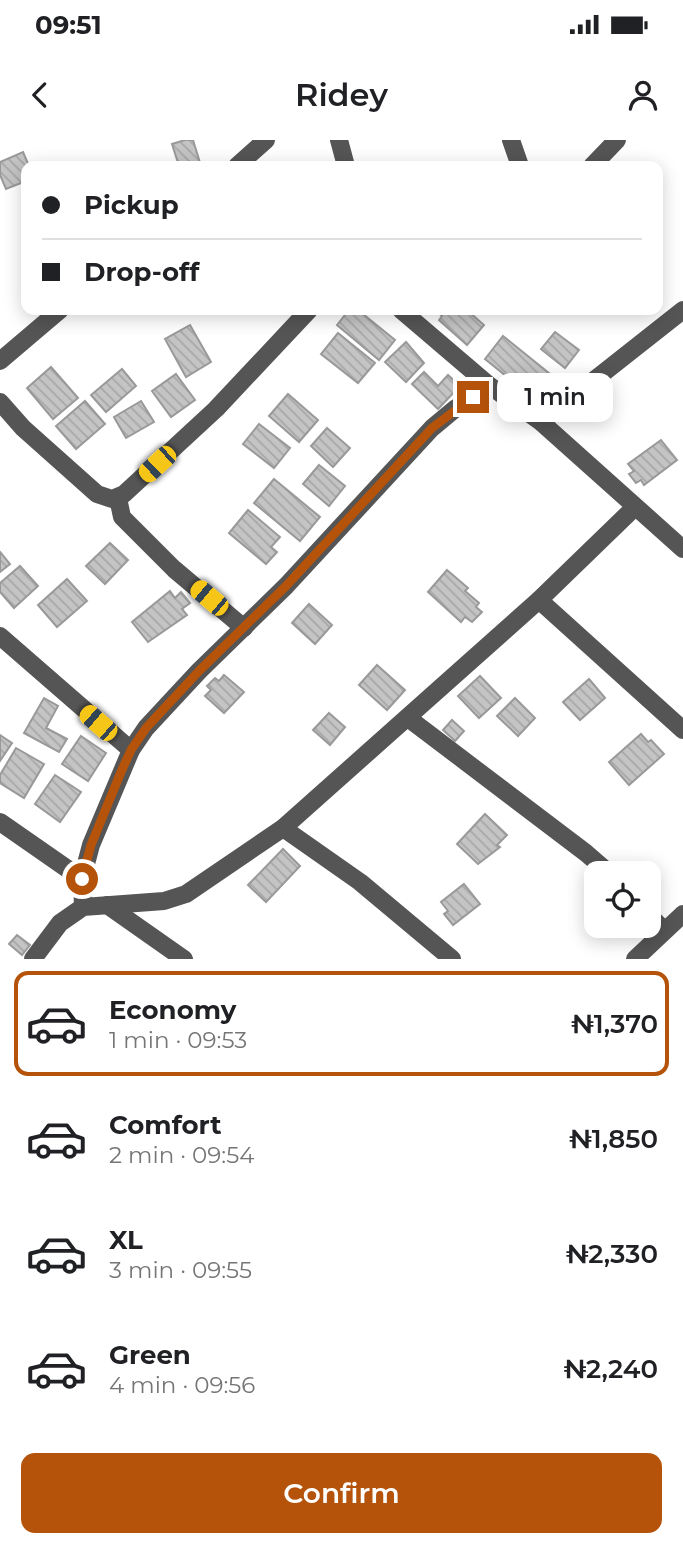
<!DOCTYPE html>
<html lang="en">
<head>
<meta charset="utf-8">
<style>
  :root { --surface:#fff; --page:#f6f6f6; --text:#202124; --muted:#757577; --line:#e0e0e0; --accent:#b45309 }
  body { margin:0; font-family:Montserrat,sans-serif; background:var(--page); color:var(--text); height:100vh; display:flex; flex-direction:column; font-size:26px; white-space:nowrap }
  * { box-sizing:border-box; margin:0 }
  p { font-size:23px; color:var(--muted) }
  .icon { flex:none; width:38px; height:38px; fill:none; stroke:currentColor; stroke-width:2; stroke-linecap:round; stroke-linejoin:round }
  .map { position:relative; height:819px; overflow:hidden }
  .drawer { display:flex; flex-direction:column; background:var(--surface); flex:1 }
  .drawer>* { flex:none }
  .hud { position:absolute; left:21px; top:21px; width:642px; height:154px; border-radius:14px; box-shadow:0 4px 18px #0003; display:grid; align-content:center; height:154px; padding:0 21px; background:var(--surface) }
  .fabs { position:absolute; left:584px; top:721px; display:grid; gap:14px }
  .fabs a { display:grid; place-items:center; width:77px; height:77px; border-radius:14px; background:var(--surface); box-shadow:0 4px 18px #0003; font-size:35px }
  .end { position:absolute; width:32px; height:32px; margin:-16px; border:9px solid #b45309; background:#fff; box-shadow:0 0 0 4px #fff }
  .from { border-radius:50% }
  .bubble { position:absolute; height:49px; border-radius:14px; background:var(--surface); box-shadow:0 4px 18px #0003; font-size:23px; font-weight:600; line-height:49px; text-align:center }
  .car { position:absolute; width:21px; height:42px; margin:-21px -10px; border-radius:9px; box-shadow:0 0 5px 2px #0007; background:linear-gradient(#f5c518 24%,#345 0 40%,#f5c518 0 76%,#345 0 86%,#f5c518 0) }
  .hud b { display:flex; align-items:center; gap:24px; height:66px; font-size:26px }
  .hud b+b { border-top:2px solid var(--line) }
  .hud i { width:18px; height:18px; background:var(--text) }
  ul { padding:12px 0 0; list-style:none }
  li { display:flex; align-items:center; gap:21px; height:105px; margin:0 14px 10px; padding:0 7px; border:4px solid transparent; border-radius:14px }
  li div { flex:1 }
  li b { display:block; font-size:26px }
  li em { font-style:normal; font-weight:600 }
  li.on { border-color:var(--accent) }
  li>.icon { width:63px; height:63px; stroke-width:1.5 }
  .button { display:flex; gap:14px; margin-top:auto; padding:14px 21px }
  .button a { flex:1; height:80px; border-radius:14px; background:var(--accent); color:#fff; font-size:28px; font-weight:600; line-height:80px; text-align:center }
  .status { display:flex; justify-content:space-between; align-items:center; height:49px; padding:0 35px; background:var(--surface); direction:ltr }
  .status svg { height:19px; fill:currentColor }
  header { display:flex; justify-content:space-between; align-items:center; height:91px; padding:0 21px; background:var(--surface); font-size:32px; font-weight:600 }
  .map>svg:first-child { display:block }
  .building { fill:url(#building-back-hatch); stroke:#999; stroke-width:2 }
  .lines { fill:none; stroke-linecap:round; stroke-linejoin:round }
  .minor { stroke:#555; stroke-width:18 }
  .route { stroke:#b45309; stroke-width:9 }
</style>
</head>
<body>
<div class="status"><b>09:51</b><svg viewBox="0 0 49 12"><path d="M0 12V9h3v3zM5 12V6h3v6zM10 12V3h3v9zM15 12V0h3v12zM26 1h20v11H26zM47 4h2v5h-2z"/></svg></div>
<header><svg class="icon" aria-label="back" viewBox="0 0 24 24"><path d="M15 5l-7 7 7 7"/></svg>Ridey<svg class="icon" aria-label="person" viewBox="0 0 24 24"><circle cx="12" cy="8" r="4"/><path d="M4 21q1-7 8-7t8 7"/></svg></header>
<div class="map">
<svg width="683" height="819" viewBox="0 0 683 819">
  <defs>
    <pattern id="building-back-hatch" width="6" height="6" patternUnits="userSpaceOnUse" patternTransform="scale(1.75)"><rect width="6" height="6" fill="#c4c4c4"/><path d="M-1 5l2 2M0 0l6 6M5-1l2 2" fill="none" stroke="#a7a7a7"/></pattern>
  </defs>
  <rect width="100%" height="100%" fill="#fff"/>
  <g class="building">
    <polygon points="185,0 193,0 201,26 179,26 172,4"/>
    <polygon points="23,12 29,26 26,26 26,41 6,49 0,35 0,22"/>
    <polygon points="349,170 358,170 395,200 379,220 337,185"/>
    <polygon points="439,170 467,170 484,185 467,205 439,180 442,176 437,172"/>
    <polygon points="190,185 211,222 186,237 165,199"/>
    <polygon points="555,192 579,210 565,228 541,209"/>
    <polygon points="338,193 375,223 358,243 321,214"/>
    <polygon points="503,196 550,234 532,257 485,219"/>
    <polygon points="406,202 424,223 406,242 385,222"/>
    <polygon points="51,227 78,258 53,279 27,248"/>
    <polygon points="122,229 136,246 106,272 91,255"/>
    <polygon points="424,232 438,246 448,235 460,246 438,269 412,244"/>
    <polygon points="176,234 195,260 171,277 152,251"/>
    <polygon points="288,254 318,280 299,302 269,276"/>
    <polygon points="85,261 105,284 76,309 56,286"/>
    <polygon points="141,261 154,282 126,298 114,277"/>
    <polygon points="259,284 290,308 274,328 243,304"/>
    <polygon points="327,288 350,308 333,327 311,306"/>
    <polygon points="661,300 677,320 644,345 641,340 636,343 629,334 634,331 628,324"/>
    <polygon points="319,325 345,346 329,366 303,344"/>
    <polygon points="274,339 320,377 300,401 254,363"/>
    <polygon points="248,370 280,397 271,407 277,412 266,424 229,393"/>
    <polygon points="110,403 128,420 105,444 86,426"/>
    <polygon points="0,412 10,424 0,432"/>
    <polygon points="20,426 38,446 14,468 0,452 0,443"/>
    <polygon points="447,430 468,448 465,451 479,463 476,467 482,472 472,482 465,477 461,482 428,452"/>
    <polygon points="67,439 87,461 57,487 38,465"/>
    <polygon points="170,451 175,458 181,452 190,463 182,469 187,475 148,502 132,482"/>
    <polygon points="309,464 332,485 315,504 292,483"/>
    <polygon points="377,525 405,550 387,570 359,545"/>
    <polygon points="224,535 244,552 224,573 205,556 211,550 207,546 215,538 219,541"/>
    <polygon points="480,536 501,558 479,578 458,556"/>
    <polygon points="589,539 605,558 580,580 563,562"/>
    <polygon points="44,558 58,566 46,588 67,599 59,612 24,593"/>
    <polygon points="515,558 535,578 518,596 497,576"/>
    <polygon points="329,573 345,587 330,605 313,590"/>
    <polygon points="452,580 464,591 455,601 443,590"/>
    <polygon points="641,594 648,602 651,600 664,614 629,645 609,622"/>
    <polygon points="0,595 12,603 0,621"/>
    <polygon points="81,596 106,613 88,641 62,624"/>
    <polygon points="16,608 44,624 24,658 0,643 0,635"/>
    <polygon points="55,635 81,652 60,682 35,664"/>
    <polygon points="485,674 507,695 497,705 500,707 478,724 457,704"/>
    <polygon points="283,709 300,726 266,762 248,745"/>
    <polygon points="464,744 480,764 453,785 444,774 448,771 441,762"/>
    <polygon points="17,795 30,805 22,815 9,804"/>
  </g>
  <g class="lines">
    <g class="minor">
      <polyline points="339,0 346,26"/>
      <polyline points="511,0 520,26"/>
      <polyline points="237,26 266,0"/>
      <polyline points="592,26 617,0"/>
      <polyline points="401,170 490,246 541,282 683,409"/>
      <polyline points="0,221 60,170"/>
      <polyline points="0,262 23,288 97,354 112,359 124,354 216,269 309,170"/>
      <polyline points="541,282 683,170"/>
      <polyline points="118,358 122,377 174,429 244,488"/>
      <polyline points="539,460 683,590"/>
      <polyline points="0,496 131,610"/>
      <polyline points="408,578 586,713 609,733"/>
      <polyline points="0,682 82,739"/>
      <polyline points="283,688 360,742 452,819"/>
      <polyline points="107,765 184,819"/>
      <polyline points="83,767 82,739 91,705 131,610 146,588 199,531 286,446 432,288 456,268 490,246"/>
      <polyline points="649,775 664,790"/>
      <polyline points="33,819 60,783 83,767 164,761 186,754 283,688 539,460 635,367"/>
      <polyline points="635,819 683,774"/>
    </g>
  </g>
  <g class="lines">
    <polyline class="route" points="82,739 91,705 121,632 131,610 146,588 199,531 286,446 432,288 473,257"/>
  </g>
</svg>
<div class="fabs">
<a><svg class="icon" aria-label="locate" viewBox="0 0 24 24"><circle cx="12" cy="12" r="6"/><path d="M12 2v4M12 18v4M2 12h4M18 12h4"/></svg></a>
</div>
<i class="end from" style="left:82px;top:739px"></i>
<i class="end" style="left:473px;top:257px"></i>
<div class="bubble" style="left:497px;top:233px;width:116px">1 min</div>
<i class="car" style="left:157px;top:324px;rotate:227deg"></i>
<i class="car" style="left:209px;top:458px;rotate:310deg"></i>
<i class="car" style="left:98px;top:583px;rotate:311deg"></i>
<div class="hud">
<b><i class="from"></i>Pickup</b>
<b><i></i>Drop-off</b>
</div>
</div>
<section class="drawer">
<ul>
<li class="on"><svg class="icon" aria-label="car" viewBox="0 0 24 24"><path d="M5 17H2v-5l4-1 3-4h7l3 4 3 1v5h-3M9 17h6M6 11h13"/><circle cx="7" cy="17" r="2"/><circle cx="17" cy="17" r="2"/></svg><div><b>Economy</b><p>1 min · 09:53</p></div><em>₦1,370</em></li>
<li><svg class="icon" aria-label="car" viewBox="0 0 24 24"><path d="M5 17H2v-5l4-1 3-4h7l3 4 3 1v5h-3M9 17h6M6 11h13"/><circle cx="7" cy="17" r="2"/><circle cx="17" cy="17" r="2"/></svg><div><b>Comfort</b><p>2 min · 09:54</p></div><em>₦1,850</em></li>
<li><svg class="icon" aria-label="car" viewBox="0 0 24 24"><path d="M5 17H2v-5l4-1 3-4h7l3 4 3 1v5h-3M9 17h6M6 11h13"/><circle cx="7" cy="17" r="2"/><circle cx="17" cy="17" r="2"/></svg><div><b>XL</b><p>3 min · 09:55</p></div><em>₦2,330</em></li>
<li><svg class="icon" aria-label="car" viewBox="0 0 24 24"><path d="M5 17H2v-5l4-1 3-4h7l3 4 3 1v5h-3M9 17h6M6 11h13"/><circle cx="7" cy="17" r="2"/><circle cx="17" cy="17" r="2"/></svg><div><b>Green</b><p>4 min · 09:56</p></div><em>₦2,240</em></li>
</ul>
<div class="button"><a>Confirm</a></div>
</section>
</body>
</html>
